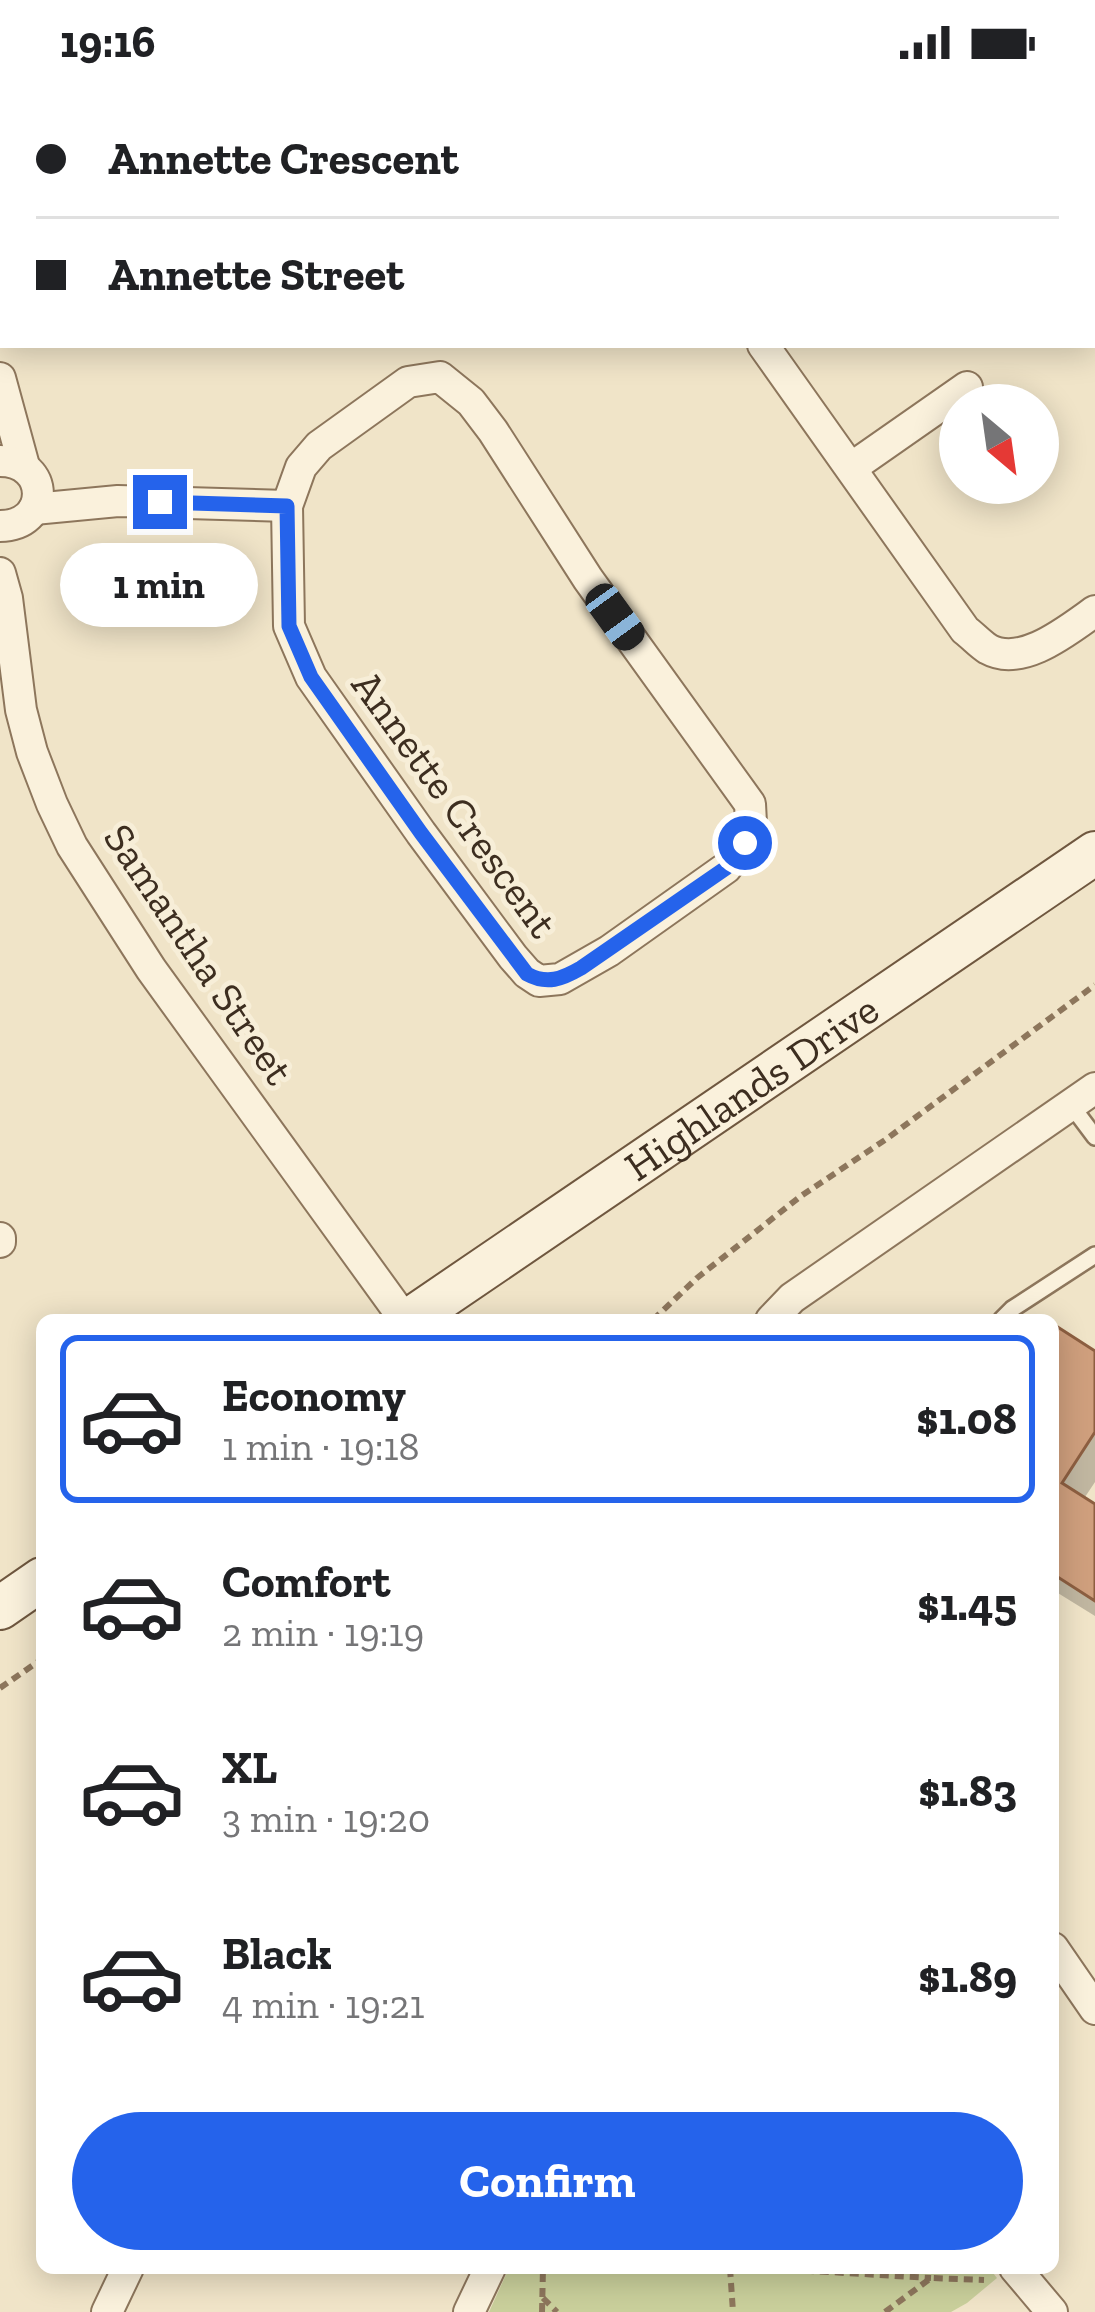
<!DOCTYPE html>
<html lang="en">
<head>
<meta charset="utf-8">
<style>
  :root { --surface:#fff; --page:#f6f6f6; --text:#202124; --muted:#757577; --line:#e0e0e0; --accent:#2563eb }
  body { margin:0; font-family:"Zilla Slab",serif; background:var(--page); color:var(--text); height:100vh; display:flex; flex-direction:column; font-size:45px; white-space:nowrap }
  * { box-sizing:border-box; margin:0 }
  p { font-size:39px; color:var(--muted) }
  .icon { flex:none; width:66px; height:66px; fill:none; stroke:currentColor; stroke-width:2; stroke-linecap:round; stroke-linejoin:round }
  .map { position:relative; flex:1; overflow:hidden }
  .side { position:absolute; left:36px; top:1230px; width:1023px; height:960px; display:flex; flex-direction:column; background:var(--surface); border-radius:18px; box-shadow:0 6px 30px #0003 }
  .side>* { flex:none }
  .hud { position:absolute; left:0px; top:0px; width:1095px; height:264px; box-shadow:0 6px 30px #0003; display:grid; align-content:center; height:264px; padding:0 36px; background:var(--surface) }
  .needle { width:78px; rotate:151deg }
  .tools { position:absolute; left:939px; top:300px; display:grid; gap:24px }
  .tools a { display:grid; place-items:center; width:120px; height:120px; border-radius:50%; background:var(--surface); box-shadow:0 6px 30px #0003; font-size:60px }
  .end { position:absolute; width:54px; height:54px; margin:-27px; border:15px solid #2563eb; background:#fff; box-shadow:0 0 0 6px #fff }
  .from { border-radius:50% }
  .bubble { position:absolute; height:84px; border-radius:42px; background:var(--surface); box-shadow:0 6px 30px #0003; font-size:39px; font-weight:700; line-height:84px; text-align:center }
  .car { position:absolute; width:36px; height:72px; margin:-36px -18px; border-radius:15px; box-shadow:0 0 9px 3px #0007; background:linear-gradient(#222 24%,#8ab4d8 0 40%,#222 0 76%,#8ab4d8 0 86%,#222 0) }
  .hud b { display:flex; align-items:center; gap:42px; height:114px; font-size:45px }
  .hud b+b { border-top:3px solid var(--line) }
  .hud i { width:30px; height:30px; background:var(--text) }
  ul { padding:21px 0 0; list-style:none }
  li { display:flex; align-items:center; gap:36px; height:168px; margin:0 24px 18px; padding:0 12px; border:6px solid transparent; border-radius:18px }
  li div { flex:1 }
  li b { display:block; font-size:45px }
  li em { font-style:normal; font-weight:700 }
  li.selected { border-color:var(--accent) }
  li>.icon { width:108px; height:108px; stroke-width:1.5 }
  .primary-button { display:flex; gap:24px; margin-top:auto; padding:24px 36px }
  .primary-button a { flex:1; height:138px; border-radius:72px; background:var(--accent); color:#fff; font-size:48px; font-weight:700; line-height:138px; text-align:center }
  .status { display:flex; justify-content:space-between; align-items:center; height:84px; padding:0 60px; background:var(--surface); direction:ltr }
  .status svg { height:33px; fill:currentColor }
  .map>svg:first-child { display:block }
  .green { fill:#c9cf9b }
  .shadow { fill:#0003 }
  .building { fill:#cf9f7d; stroke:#8d5f41; stroke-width:3 }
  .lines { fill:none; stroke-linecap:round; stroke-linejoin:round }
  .lane-casing { stroke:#8d765c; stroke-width:20 }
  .street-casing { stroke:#8d765c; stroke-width:34 }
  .secondary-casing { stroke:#6f573f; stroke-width:46 }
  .path { stroke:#8d765c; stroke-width:6; stroke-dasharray:9 6; stroke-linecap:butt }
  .lane { stroke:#faf1dc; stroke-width:15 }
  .street { stroke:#faf1dc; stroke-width:30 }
  .secondary { stroke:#faf1dc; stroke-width:42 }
  .route { stroke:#2563eb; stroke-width:15 }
  .labels { text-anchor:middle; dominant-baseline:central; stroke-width:10; stroke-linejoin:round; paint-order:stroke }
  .street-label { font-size:42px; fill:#3d2e20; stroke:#f7eed8 }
</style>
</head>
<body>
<div class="status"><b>19:16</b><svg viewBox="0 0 49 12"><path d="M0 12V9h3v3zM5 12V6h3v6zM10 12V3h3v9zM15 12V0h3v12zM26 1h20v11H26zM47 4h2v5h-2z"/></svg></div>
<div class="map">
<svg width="1095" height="2228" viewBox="0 0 1095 2228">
  <rect width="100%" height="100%" fill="#f0e4c8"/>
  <polygon class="green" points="509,2184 989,2184 997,2194 967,2219 951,2228 489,2228"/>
  <polygon class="shadow" points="1053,1247 1095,1270 1095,1398 1083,1416 1095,1424 1095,1532 1053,1506"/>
  <polygon class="building" points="1053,1240 1095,1267 1095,1348 1062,1399 1095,1420 1095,1517 1053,1490"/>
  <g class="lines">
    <g class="lane-casing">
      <g id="lane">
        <polyline points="1071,1021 1095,1053"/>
        <polyline points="1001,1236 1012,1225 1095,1171"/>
      </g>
    </g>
    <g class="street-casing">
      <g id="street">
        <polyline points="578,0 580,3"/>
        <polyline points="51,3 54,0"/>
        <polyline points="0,50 3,48"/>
        <path d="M763,261l202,285c8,6 15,14 23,19 34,19 80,-19 107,-38"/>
        <polygon points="440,293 471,318 493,347 588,495 750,720 751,739 745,759 726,784 609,867 560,895 539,897 527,889 513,873 421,749 311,593 289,542 287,422 301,383 319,362 408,298"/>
        <polyline points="0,294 24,382"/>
        <path d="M0,377c50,0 51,65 0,65"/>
        <polyline points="851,384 967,303"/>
        <polyline points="34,425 118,417 287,422"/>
        <polyline points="0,489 7,514 21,626 32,668 52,720 72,762 151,885 405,1236"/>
        <polyline points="0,1154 0,1158"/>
        <polyline points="771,1236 792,1214 1095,1004"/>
        <polyline points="1053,1864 1095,1925"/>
        <polyline points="1015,2184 1052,2228"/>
        <polyline points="107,2228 128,2184"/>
        <polyline points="469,2228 490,2184"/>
      </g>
    </g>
    <g class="secondary-casing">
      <g id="secondary">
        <path id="s1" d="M409,1236l686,-467"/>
        <polyline points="0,1524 42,1495"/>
      </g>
    </g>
    <g class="path">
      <polyline points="653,1236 697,1194 801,1112 885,1056 1095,901"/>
      <polyline points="0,1604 42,1575"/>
      <polyline points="730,2184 733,2228"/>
      <polyline points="760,2184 931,2194"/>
      <polyline points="543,2214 557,2228"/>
      <polyline points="542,2228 543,2184"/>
      <polyline points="885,2228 931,2194 984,2196"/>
    </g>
    <use href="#lane" class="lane"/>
    <use href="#street" class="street"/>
    <use href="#secondary" class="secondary"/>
  </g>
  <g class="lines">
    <path class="route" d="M160,418l127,4 2,120 22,51 110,156 106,141c20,11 35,5 54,-6l145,-100 19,-25"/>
  </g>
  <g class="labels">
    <g class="street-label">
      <text transform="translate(455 720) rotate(54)">Annette Crescent</text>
      <text transform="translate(199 870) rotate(56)">Samantha Street</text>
      <text stroke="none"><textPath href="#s1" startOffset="414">Highlands Drive</textPath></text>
    </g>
  </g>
</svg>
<div class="tools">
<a><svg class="needle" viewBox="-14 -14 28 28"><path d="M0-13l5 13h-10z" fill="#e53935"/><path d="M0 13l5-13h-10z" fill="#757577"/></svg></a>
</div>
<i class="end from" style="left:745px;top:759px"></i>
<i class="end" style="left:160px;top:418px"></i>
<div class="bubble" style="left:60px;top:459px;width:198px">1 min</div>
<i class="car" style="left:615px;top:533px;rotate:144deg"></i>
<div class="hud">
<b><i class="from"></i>Annette Crescent</b>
<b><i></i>Annette Street</b>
</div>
<section class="side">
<ul>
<li class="selected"><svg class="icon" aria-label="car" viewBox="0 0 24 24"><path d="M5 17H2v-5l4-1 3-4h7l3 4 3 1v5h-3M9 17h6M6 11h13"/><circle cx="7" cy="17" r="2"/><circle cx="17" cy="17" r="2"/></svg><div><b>Economy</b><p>1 min · 19:18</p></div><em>$1.08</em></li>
<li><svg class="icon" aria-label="car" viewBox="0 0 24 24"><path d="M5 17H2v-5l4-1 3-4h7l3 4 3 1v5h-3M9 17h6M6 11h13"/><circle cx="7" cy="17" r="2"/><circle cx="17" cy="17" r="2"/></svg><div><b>Comfort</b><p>2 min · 19:19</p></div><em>$1.45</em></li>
<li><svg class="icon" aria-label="car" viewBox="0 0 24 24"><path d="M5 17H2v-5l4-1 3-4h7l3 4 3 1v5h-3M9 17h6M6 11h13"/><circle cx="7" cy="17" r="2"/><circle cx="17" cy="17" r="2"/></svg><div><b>XL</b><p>3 min · 19:20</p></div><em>$1.83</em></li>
<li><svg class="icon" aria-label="car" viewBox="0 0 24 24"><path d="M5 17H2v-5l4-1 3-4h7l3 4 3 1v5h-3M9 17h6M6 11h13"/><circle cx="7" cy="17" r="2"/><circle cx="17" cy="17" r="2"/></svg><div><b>Black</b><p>4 min · 19:21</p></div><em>$1.89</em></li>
</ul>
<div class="primary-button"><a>Confirm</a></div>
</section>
</div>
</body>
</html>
